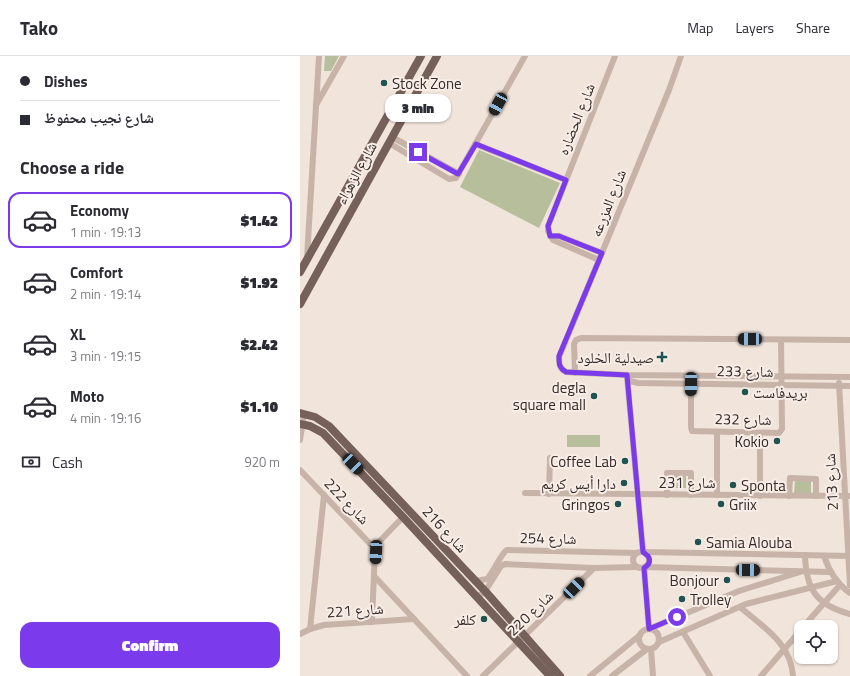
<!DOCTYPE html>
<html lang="en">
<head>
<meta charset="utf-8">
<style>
  :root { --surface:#fff; --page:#f2f2f3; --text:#2b2b33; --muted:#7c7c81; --line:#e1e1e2; --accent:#7c3aed }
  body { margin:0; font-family:"Titillium Web","Noto Naskh Arabic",sans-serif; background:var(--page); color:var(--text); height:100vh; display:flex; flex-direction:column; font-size:15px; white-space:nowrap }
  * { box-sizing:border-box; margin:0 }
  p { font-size:13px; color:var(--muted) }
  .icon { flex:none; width:22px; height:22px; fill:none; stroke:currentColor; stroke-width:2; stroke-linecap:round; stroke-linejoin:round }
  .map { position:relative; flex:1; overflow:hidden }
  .details { display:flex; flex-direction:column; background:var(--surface); width:300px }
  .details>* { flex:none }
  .banner { display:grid; align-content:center; height:88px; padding:0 20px; background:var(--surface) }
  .tools { position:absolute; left:494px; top:564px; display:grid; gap:8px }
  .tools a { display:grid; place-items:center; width:44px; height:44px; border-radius:8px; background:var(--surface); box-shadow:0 1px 3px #0004; font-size:20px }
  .end { position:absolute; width:18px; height:18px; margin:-9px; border:5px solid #7c3aed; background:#fff; box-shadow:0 0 0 2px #fff }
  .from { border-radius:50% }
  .bubble { position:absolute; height:28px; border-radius:12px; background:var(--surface); box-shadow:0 1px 3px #0004; font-size:13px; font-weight:800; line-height:28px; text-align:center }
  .car { position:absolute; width:12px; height:24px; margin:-12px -6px; border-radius:5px; box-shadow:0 0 3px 1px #0007; background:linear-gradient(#222 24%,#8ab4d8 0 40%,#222 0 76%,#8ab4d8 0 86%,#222 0) }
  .banner b { display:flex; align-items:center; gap:14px; height:38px; font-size:15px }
  .banner b+b { border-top:1px solid var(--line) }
  .banner i { width:10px; height:10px; background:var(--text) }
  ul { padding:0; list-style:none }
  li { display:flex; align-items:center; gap:12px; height:56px; margin:0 8px 6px; padding:0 12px; border:2px solid transparent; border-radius:12px }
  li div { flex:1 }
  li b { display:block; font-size:15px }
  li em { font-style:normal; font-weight:800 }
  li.active { border-color:var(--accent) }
  li>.icon { width:36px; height:36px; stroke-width:1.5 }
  h2 { padding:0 20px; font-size:18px; line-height:48px }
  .pay { display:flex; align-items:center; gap:10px; height:44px; padding:0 20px; font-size:15px }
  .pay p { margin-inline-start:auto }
  .button { display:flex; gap:8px; margin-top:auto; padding:8px 20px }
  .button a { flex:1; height:46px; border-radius:12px; background:var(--accent); color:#fff; font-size:16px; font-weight:800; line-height:46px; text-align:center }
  header { display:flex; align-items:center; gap:24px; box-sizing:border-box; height:56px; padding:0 20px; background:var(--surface); border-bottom:1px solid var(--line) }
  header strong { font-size:19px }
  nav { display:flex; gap:22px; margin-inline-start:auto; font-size:14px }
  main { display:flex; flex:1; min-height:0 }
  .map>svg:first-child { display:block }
  .green { fill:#b6be9c }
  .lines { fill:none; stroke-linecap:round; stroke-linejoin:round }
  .minor { stroke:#c7b3a8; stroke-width:6 }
  .major { stroke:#75605a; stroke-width:8 }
  .route { stroke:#7c3aed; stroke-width:5 }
  .poi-dot { fill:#205351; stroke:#f8eee7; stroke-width:1.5 }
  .labels { text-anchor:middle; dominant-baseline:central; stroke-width:4; stroke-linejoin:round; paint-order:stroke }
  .poi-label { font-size:15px; fill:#342a28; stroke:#f8eee7; text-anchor:end }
  .street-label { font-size:15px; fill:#342a28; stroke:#f8eee7 }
</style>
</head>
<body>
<header>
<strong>Tako</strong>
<nav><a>Map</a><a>Layers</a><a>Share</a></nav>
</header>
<main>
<section class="details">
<div class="banner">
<b><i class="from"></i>Dishes</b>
<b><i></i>شارع نجيب محفوظ</b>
</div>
<h2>Choose a ride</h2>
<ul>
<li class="active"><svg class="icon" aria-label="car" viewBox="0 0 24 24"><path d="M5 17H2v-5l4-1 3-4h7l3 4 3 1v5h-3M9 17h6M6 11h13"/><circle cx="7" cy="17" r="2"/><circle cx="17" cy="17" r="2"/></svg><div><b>Economy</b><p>1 min · 19:13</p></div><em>$1.42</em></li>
<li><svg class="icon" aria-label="car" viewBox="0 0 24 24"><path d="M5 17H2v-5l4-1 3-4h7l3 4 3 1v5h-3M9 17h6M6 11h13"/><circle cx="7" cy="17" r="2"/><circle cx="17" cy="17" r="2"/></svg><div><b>Comfort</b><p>2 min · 19:14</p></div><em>$1.92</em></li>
<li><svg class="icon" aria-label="car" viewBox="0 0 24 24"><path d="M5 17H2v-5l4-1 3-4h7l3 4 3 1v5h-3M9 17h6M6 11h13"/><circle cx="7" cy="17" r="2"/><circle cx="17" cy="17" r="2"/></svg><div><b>XL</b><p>3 min · 19:15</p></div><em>$2.42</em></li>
<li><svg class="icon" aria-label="car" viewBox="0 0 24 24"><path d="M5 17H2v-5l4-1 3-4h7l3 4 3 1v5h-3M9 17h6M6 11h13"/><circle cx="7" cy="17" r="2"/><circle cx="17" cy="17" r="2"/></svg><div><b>Moto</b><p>4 min · 19:16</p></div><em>$1.10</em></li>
</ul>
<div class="pay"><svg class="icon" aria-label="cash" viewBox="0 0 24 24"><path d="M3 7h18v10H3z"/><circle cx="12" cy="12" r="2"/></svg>Cash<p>920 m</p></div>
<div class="button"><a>Confirm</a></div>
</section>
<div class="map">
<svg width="550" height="620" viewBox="0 0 550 620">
  <rect width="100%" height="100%" fill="#f0e4db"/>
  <g class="green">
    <polygon points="25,0 39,0 31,15 24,15"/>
    <polygon points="179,94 260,127 239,172 160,131"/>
    <rect x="267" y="379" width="33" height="12"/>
    <polygon points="370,418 386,419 386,432 370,432"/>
    <polygon points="495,424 511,424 511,438 494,438"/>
  </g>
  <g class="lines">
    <g class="minor">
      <path d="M381,0l-12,34 -110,267c0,7 0,11 7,15l61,3 223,2"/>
      <polyline points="16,49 44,0"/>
      <polyline points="92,81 159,118"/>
      <polyline points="89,87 149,123 156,122 225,0"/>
      <polyline points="175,88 266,124"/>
      <polyline points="250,180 259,180 302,197"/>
      <polyline points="7,202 19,0"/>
      <polyline points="299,204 253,184 248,175 248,170 315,0"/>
      <polyline points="275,317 274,288 276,284 281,282 550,284"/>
      <polyline points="327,319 330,325 338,327 550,330"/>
      <polyline points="391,319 391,371 392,375 479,377 482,373 481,284"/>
      <polyline points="327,321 343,496"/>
      <polyline points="539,327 550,529"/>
      <polyline points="417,376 417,439"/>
      <polyline points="460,377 460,440"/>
      <polyline points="0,384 4,358"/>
      <polyline points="0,414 75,493 72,566"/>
      <polyline points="225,437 550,440"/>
      <polyline points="249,438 250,402"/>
      <polyline points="367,439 367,417 391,417 391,439"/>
      <polyline points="489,440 490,422 516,423 516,440"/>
      <polyline points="74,491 103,461"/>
      <circle cx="341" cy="504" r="8"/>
      <polyline points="345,496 550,500"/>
      <path d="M505,499c1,34 11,50 45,59"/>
      <path d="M524,500c5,15 13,28 26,37"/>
      <polyline points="345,511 530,516"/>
      <polyline points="344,512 349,573"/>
      <polyline points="75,521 167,620"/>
      <path d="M176,525l11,-2c7,-7 14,-26 20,-29l129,3"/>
      <polyline points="177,540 184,537 201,510 205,508 294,512 337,511"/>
      <path d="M440,551c23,20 51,36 53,69"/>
      <polyline points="503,571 540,529"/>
      <polyline points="10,573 24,439"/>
      <polyline points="349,573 439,535 500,516"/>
      <circle cx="349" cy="583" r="10"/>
      <polyline points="383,576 410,620"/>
      <polyline points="0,578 10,573 24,569 114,563"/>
      <polyline points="359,586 446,548 537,525"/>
      <polyline points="351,593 353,620"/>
      <polyline points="183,620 294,512"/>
      <polyline points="290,620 340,579"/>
      <polyline points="312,620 347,593"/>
      <polyline points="461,620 501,574"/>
    </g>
    <g class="major">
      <polyline points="0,216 121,0"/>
      <polyline points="0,248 137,0"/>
      <polyline points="0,357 15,361 29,370 185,535 260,620"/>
      <polyline points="0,368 10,370 23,377 103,461 250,620"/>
    </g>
  </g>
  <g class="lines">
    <path class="route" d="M118,96l40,22 18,-30 90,36 -18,46 2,10h9l43,17 -43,103c0,8 0,12 7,16l61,3 16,177 5,4c3,5 1,9 -4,12l5,61 28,-12"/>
  </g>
  <g class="poi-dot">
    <circle cx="84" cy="27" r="4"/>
    <path d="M360 295h4v4h4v4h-4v4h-4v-4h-4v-4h4z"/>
    <circle cx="445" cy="336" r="4"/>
    <circle cx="294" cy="340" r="4"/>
    <circle cx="477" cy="385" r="4"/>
    <circle cx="325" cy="405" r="4"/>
    <circle cx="324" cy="427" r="4"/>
    <circle cx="433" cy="429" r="4"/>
    <circle cx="318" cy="448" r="4"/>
    <circle cx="421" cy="448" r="4"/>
    <circle cx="398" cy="486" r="4"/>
    <circle cx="427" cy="524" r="4"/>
    <circle cx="382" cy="543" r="4"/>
    <circle cx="184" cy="563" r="4"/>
  </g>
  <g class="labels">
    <g class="poi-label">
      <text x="92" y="27" text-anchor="start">Stock Zone</text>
      <text x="354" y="301">صيدلية الخلود</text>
      <text x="286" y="331">degla<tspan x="286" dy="17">square mall</tspan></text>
      <text x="453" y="336" text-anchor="start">بريدفاست</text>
      <text x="469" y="385">Kokio</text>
      <text x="317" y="405">Coffee Lab</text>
      <text x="316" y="427">دارا أيس كريم</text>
      <text x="441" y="429" text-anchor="start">Sponta</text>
      <text x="310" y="448">Gringos</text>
      <text x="429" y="448" text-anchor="start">Griix</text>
      <text x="406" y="486" text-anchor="start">Samia Alouba</text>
      <text x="419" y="524">Bonjour</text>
      <text x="390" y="543" text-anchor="start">Trolley</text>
      <text x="176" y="563">كلفر</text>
    </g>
    <g class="street-label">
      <text transform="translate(276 63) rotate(-68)">شارع الحضاره</text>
      <text transform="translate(56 117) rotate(-61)">شارع الزهراء</text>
      <text transform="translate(308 147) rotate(-68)">شارع المزرعه</text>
      <text transform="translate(445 315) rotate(1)">شارع 233</text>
      <text transform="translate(443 363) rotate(1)">شارع 232</text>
      <text x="387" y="426">شارع 231</text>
      <text transform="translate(531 426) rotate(-93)">شارع 213</text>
      <text transform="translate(47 445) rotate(46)">شارع 222</text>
      <text transform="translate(145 473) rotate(47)">شارع 216</text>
      <text transform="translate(248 482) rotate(1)">شارع 254</text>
      <text transform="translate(55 554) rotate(-4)">شارع 221</text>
      <text transform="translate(230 557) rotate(-44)">شارع 220</text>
    </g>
  </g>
</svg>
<div class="tools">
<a><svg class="icon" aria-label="locate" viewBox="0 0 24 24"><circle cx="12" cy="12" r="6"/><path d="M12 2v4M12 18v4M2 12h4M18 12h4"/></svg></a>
</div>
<i class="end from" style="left:377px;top:561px"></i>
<i class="end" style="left:118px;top:96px"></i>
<div class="bubble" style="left:85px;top:38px;width:66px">3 min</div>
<i class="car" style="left:198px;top:48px;rotate:209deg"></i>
<i class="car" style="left:450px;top:283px;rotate:270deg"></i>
<i class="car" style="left:391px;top:328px;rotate:181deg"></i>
<i class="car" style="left:53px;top:408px;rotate:136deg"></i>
<i class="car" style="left:76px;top:496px;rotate:183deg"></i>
<i class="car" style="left:448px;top:514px;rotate:91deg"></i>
<i class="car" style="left:274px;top:532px;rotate:45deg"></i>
</div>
</main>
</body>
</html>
